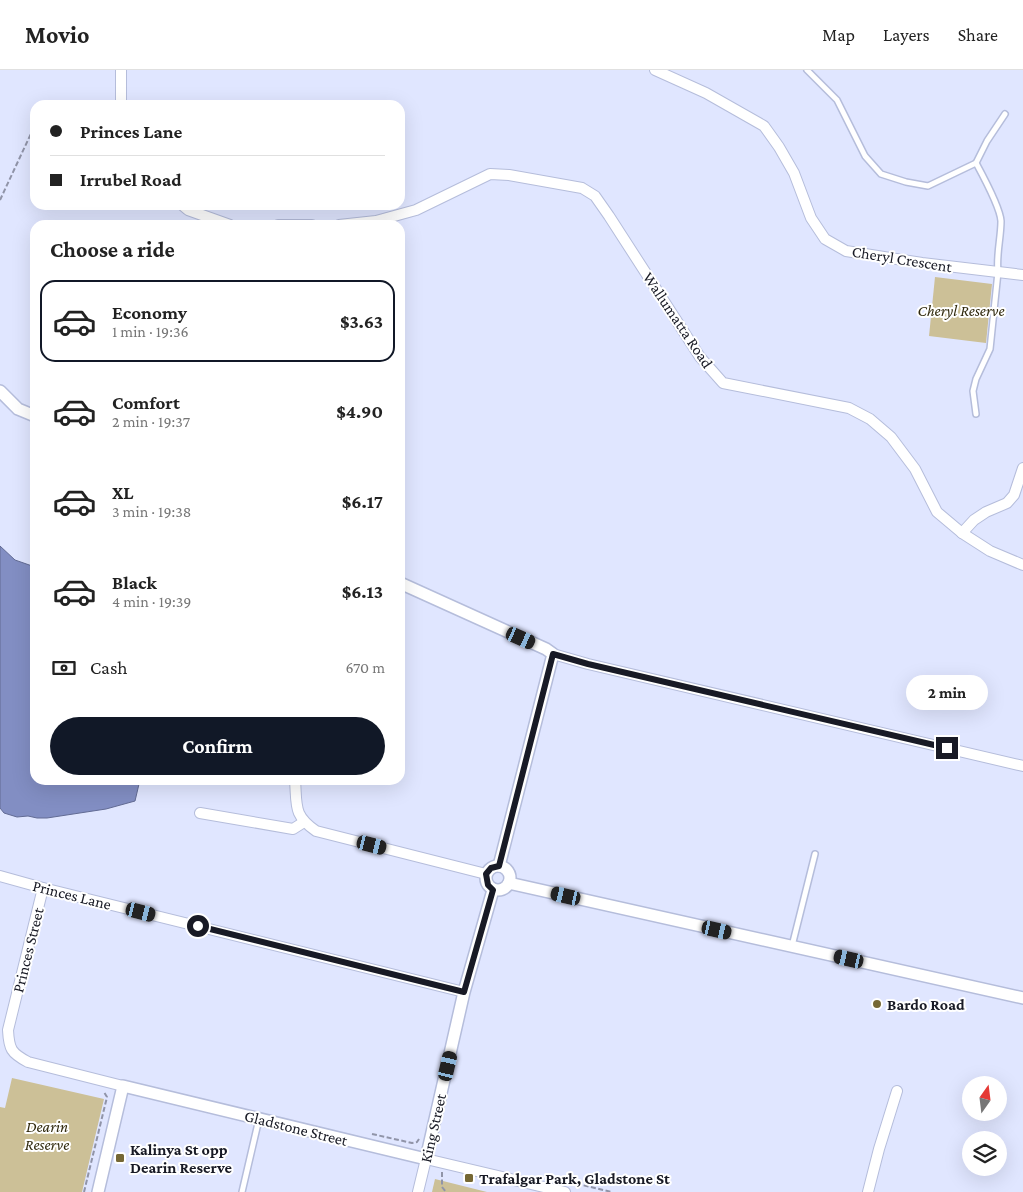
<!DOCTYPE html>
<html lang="en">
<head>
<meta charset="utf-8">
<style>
  :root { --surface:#fff; --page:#f6f6f6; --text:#222; --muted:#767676; --line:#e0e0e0; --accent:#111827 }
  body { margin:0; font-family:"Crimson Pro",serif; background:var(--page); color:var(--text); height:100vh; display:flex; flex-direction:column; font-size:19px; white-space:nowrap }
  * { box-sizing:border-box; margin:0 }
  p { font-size:16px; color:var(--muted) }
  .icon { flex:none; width:28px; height:28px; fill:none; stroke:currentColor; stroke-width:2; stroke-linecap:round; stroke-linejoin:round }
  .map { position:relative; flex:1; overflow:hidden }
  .panel { position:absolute; left:30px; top:150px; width:375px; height:565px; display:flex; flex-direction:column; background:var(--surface); border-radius:15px; box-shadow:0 5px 20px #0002 }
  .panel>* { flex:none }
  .banner { position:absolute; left:30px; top:30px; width:375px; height:110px; border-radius:15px; box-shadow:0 5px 20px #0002; display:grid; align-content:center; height:110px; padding:0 20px; background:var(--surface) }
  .needle { width:32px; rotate:14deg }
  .buttons { position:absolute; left:962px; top:1006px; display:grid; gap:10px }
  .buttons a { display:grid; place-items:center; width:45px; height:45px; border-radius:50%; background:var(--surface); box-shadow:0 5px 20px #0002; font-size:25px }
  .end { position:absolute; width:22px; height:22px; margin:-11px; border:6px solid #181a25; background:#fff; box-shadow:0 0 0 2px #fff }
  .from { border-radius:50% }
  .bubble { position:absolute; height:35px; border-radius:18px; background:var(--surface); box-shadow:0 5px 20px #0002; font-size:16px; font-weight:700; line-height:35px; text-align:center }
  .car { position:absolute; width:15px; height:30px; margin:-15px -8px; border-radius:6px; box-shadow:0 0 4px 1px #0007; background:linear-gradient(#222 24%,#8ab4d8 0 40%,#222 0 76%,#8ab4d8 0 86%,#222 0) }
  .banner b { display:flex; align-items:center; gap:18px; height:48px; font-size:19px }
  .banner b+b { border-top:1px solid var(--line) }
  .banner i { width:12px; height:12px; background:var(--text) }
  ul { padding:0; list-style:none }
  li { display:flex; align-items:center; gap:15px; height:82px; margin:0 10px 8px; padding:0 10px; border:2px solid transparent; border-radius:15px }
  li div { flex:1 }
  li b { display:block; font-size:19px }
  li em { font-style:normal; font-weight:700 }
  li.on { border-color:var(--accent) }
  li>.icon { width:45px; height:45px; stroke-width:1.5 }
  h2 { padding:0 20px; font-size:22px; line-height:60px }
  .pay { display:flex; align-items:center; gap:12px; height:55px; padding:0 20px; font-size:19px }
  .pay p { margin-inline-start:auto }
  .cta { display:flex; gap:10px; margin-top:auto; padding:10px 20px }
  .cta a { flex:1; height:58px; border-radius:30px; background:var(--accent); color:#fff; font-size:20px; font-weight:700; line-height:58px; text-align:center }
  header { display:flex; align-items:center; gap:30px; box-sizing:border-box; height:70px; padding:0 25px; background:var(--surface); border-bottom:1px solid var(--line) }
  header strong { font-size:24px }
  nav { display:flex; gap:28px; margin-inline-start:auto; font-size:18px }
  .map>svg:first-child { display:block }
  .green { fill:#ccc097 }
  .water { fill:#828ec3; stroke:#626b94 }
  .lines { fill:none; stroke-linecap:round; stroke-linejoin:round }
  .service-casing { stroke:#b5bddb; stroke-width:8 }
  .minor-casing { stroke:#b5bddb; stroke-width:12 }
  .tertiary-casing { stroke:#b5bddb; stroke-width:14 }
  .path { stroke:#9094a8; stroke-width:2; stroke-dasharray:5 2.5; stroke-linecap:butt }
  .service { stroke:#fff; stroke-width:5 }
  .minor { stroke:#fff; stroke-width:10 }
  .tertiary { stroke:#fff; stroke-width:11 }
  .route { stroke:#181a25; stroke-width:6 }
  .poi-dot { fill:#756734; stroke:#fff; stroke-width:2 }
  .labels { text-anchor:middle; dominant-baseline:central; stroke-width:4; stroke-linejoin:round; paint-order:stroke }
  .street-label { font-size:16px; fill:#181a25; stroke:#fff }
  .park-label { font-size:16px; font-style:italic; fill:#30290d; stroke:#fff }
  .poi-label { font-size:16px; font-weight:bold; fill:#181a25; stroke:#fff; text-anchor:start }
</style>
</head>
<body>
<header>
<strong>Movio</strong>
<nav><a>Map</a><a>Layers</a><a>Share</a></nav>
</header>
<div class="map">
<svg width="1023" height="1122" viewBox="0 0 1023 1122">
  <rect width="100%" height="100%" fill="#e0e6ff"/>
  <g class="green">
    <polygon points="935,207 992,214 986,273 929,266"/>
    <polygon points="12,1008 104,1029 82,1122 0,1122 0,1037 5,1038"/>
    <polygon points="435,1109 487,1122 432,1122"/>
  </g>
  <polygon class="water" points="0,476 15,490 35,497 35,710 138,710 139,714 135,731 106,739 47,748 37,748 28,746 17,747 4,743 0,738"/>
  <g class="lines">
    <g class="service-casing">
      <g id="service">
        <polyline points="807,0 837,30 865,86 881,104 906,112 928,116 976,93"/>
        <path d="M976,344l-3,-23 3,-12 14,-30 8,-77c-2,-17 3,-34 3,-51 -1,-14 -18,-45 -25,-58l11,-22 18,-27"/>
        <polyline points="792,876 815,784"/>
        <polyline points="242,1122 259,1049"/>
      </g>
    </g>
    <g class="minor-casing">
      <g id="minor">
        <polyline points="655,0 706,23 764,56 779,77 794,103 811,148 825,169 846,181 922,193 1023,205"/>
        <polyline points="121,35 121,0"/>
        <polyline points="182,135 188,140 230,155"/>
        <polyline points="278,155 312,155"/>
        <polyline points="339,155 376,151 416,140 490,104 509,105 582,118 595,126 609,146 700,287 723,313 849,338 870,349 891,367 915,399 937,442 962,463 990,481 1023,495"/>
        <polyline points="962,463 974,450 986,442 1007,433 1014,425 1023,398"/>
        <polyline points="553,584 588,594 1023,696"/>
        <path d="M295,710c2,26 -2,35 21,51l170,43"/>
        <polyline points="200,743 293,759 304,752"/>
        <polyline points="0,806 43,818 464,922"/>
        <path d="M43,818l-35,142c1,19 3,23 20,32l95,24"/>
        <polyline points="418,1122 426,1089 565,1122"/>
        <polyline points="868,1122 879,1079 897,1021"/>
      </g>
    </g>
    <g class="tertiary-casing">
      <g id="tertiary">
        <polyline points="0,321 18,339 35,346"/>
        <polyline points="400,513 546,579 553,584 499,796"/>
        <circle cx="498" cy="808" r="12"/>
        <polyline points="509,813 1023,928"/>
        <polyline points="98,1122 123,1016 426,1089 464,922 493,820"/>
      </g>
    </g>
    <g class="path">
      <polyline points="0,130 35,55"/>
      <polyline points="372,1064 412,1073 417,1072 419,1069"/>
      <polyline points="442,1102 442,1117 446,1122"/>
      <polyline points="569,1112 612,1122"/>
      <polyline points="84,1122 107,1027 104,1022"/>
    </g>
    <use href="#service" class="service"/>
    <use href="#minor" class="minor"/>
    <use href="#tertiary" class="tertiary"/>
  </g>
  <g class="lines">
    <polyline class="route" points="198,856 464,922 493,820 488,815 486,804 491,798 499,796 553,584 588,594 947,678"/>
  </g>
  <g class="poi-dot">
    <circle cx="877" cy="934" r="5"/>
    <rect x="115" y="1083" width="10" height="10" rx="2.5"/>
    <rect x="464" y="1103" width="10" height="10" rx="2.5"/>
  </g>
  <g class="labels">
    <g class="street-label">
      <text transform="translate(902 189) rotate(9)">Cheryl Crescent</text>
      <text transform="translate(678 250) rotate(56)">Wallumatta Road</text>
      <text transform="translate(72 825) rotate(14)">Princes Lane</text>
      <text transform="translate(28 880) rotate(-76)">Princes Street</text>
      <text transform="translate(296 1058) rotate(14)">Gladstone Street</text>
      <text transform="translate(433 1058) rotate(-77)">King Street</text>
    </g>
    <g class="park-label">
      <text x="961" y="240">Cheryl Reserve</text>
      <text x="47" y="1056">Dearin<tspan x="47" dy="18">Reserve</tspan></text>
    </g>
    <g class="poi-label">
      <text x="887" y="934">Bardo Road</text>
      <text x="130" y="1079">Kalinya St opp<tspan x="130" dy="18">Dearin Reserve</tspan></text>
      <text x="479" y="1108">Trafalgar Park, Gladstone St</text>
    </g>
  </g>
</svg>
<div class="buttons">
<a><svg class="needle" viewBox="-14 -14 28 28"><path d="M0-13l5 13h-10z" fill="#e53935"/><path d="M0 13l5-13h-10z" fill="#767676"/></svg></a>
<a><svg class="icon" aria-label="layers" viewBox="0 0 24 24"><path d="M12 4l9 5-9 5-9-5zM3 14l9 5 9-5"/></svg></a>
</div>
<i class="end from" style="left:198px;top:856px"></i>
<i class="end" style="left:947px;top:678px"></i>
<div class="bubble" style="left:906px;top:605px;width:82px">2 min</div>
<i class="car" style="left:521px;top:568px;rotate:114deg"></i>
<i class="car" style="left:372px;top:775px;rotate:104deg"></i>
<i class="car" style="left:566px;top:826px;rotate:283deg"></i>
<i class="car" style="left:141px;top:842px;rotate:104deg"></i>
<i class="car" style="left:717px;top:860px;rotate:103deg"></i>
<i class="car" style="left:849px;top:889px;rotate:283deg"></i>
<i class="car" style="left:448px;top:996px;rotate:13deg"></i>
<div class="banner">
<b><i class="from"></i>Princes Lane</b>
<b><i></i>Irrubel Road</b>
</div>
<section class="panel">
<h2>Choose a ride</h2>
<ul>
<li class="on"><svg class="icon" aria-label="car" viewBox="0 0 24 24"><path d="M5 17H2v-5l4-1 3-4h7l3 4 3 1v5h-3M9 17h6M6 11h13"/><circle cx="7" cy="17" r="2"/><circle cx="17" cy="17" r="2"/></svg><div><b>Economy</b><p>1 min · 19:36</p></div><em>$3.63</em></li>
<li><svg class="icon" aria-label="car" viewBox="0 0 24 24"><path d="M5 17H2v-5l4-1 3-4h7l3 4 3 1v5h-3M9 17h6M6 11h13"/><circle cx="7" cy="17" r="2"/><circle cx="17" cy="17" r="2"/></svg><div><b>Comfort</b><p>2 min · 19:37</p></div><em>$4.90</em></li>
<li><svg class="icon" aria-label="car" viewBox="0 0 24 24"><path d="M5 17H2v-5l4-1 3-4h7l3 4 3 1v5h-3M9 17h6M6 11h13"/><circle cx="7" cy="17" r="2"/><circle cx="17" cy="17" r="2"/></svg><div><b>XL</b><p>3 min · 19:38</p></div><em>$6.17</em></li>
<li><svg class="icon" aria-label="car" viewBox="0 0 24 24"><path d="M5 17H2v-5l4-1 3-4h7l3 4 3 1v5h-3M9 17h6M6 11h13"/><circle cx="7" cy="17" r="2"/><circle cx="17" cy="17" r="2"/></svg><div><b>Black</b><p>4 min · 19:39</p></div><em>$6.13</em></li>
</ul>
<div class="pay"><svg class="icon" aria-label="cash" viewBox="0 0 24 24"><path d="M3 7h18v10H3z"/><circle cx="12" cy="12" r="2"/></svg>Cash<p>670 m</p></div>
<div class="cta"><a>Confirm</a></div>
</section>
</div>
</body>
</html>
